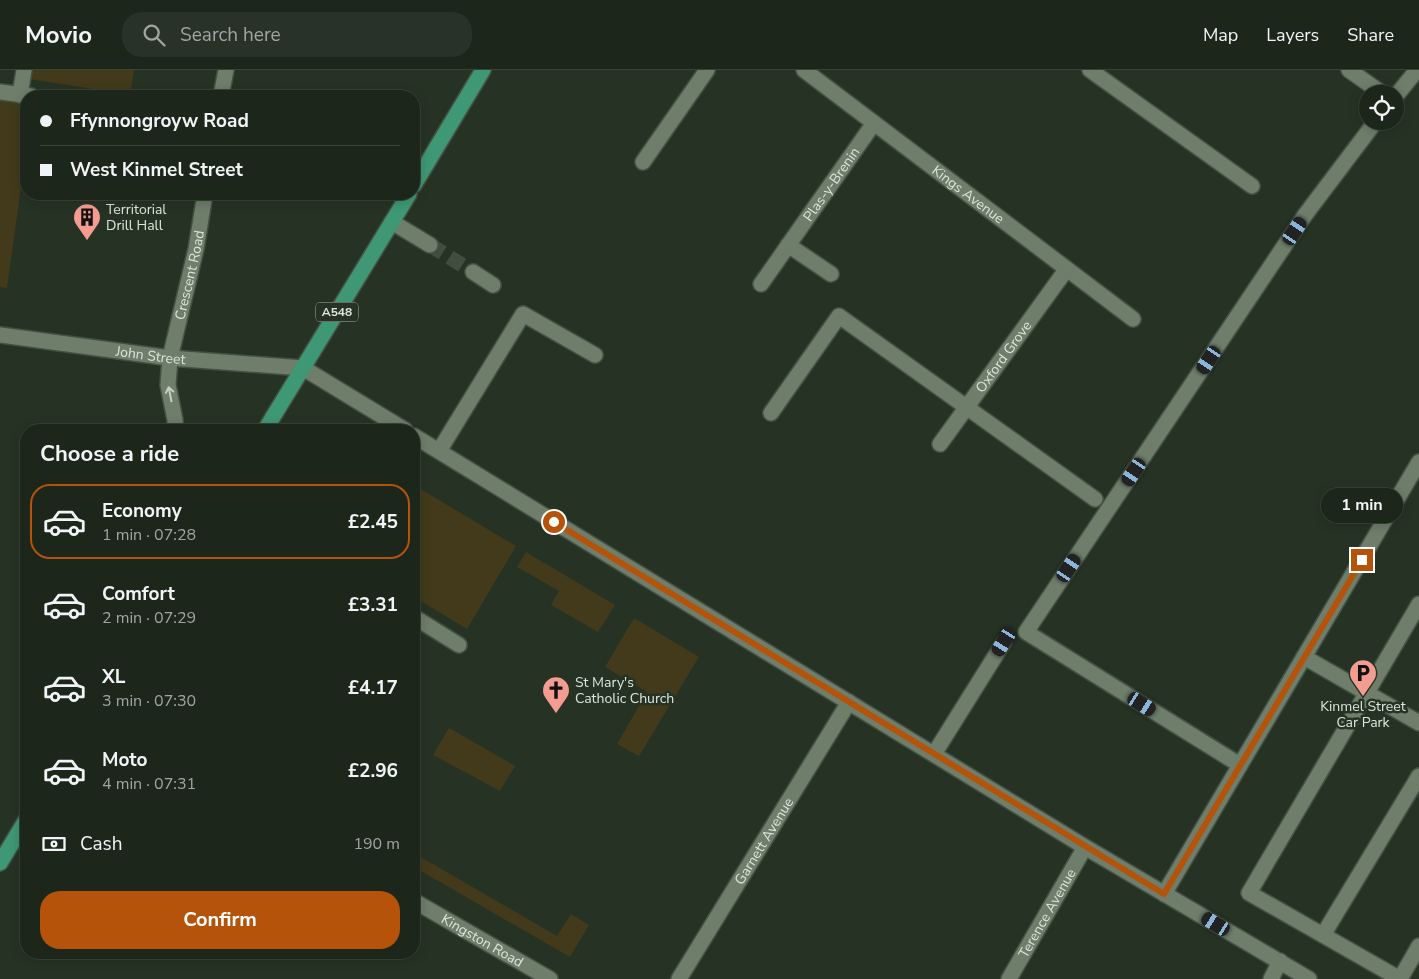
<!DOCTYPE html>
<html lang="en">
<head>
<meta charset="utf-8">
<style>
  :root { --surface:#1c261b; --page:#293228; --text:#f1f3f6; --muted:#a0a5a3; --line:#3a433a; --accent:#b45309 }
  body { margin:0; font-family:"Nunito Sans",sans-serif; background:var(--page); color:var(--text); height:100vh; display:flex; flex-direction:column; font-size:19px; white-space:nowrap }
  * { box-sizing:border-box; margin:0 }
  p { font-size:16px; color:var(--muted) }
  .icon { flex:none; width:28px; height:28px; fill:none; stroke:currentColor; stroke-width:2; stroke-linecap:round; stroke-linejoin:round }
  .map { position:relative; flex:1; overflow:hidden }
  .side { position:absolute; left:20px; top:354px; width:400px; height:535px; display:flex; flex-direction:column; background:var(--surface); border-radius:20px; box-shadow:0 2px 12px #0003,0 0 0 1px var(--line) }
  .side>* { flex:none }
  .top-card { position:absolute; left:20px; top:20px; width:400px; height:110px; border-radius:20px; box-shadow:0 2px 12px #0003,0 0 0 1px var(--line); display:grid; align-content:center; height:110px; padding:0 20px; background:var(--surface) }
  .tools { position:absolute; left:1359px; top:15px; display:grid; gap:10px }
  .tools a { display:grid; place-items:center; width:45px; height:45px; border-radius:50%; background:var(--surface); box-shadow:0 2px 12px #0003,0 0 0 1px var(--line); font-size:25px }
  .end { position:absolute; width:22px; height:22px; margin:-11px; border:6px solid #b45309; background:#fff; box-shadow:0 0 0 2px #fff }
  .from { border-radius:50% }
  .bubble { position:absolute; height:35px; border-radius:18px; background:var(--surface); box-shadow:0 2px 12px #0003,0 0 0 1px var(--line); font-size:16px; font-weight:700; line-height:35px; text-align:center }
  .car { position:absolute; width:15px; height:30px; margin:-15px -8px; border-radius:6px; box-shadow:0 0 4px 1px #0007; background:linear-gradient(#222 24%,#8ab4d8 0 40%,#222 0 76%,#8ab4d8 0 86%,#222 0) }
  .top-card b { display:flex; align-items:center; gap:18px; height:48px; font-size:19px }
  .top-card b+b { border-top:1px solid var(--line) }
  .top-card i { width:12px; height:12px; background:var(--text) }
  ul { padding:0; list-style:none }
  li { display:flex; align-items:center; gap:15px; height:75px; margin:0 10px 8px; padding:0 10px; border:2px solid transparent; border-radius:20px }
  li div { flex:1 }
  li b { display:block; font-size:19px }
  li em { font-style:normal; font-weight:700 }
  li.current { border-color:var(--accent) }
  li>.icon { width:45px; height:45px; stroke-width:1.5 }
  h2 { padding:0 20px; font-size:22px; line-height:60px }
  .pay { display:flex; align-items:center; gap:12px; height:55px; padding:0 20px; font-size:19px }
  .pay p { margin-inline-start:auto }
  .cta { display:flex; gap:10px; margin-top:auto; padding:10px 20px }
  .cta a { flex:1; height:58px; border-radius:20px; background:var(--accent); color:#fff; font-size:20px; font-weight:700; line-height:58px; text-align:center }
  header { display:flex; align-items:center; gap:30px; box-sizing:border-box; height:70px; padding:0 25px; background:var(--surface); border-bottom:1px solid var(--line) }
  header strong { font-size:24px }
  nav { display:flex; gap:28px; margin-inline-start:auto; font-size:18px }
  .search { width:350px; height:45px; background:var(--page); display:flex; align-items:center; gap:12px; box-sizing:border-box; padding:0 18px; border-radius:20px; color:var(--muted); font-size:19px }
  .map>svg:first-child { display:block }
  .green { fill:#423a1a }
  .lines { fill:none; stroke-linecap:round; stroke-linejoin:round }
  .minor-tunnel { stroke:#414e3f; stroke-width:15; stroke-dasharray:15 8; stroke-linecap:butt }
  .minor-casing { stroke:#445043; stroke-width:18 }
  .major-casing { stroke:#445043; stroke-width:18 }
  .minor { stroke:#6e7e6b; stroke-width:15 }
  .major { stroke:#3e9875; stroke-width:15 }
  .oneway { stroke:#c6d0c5 }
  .route { stroke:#b45309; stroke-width:6 }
  .labels { text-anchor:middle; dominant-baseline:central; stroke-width:5; stroke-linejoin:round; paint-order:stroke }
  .shield { fill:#263324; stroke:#a5b0a4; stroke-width:1 }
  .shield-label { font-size:12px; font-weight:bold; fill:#dce5db }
  .street-label { font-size:14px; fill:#dce5db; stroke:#263324 }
  .poi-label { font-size:14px; fill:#dce5db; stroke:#263324; text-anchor:start }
</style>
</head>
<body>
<header>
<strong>Movio</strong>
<div class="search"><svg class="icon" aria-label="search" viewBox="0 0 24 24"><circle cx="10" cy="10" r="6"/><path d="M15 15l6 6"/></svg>Search here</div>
<nav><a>Map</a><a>Layers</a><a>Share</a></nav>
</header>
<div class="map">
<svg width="1419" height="909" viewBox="0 0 1419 909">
  <rect width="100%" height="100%" fill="#263324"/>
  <g class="green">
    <polygon points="32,0 134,0 130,25 30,9"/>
    <polygon points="0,30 26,35 26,81 7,218 0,217"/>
    <polygon points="414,415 516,476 467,559 414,527"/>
    <polygon points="526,482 615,535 598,562 551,535 559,521 517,497"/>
    <polygon points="634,548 699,587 639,686 617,674 647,622 605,597"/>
    <polygon points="449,658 515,696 500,721 433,685"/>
    <polygon points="414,783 557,866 571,844 589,855 570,887 414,797"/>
  </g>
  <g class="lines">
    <polyline class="minor-tunnel" points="430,175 473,202"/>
    <g class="minor-casing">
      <g id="minor">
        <path id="s1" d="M804,0l329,249"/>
        <polyline points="1090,0 1252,116"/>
        <polyline points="1349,0 1383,24"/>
        <polyline points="0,22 31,26"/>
        <polyline points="20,25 24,0"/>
        <polyline points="221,26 226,0"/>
        <polyline points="1395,27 1417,0"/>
        <polyline points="643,92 707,0"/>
        <polyline points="392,152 430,175"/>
        <polyline points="788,175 831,204"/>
        <polyline points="473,202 493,215"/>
        <path id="s2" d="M761,214l113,-161"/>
        <path id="s3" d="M0,265l170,23 133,10 102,62"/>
        <polyline points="771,343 839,246 1095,429"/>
        <path id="s4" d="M175,360v-10l-7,-35 2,-27 26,-109 9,-55"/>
        <polyline points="414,366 1085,777 1309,909"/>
        <path id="s5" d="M940,374l126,-174"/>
        <polyline points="439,381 523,244 595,285"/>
        <polyline points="1419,534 1249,823 1400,909 1419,876"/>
        <polyline points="414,547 459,575"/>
        <polyline points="1304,587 1419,653"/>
        <polyline points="934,684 1004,572"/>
        <polyline points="1240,695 1026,562 1305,145 1376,51"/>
        <polyline points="1164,824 1419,392"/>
        <path id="s6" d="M414,831l136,78"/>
        <polyline points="1323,865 1419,706"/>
        <path id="s7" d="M679,909l170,-277"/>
        <path id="s8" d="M1009,909l76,-132"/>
        <polyline points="1271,909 1280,891"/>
      </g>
    </g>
    <g class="major-casing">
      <g id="major">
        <polyline points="414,115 483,0"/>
        <polyline points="265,360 409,124"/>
        <polyline points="0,793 26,750"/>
      </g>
    </g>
    <use href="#minor" class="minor"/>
    <use href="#major" class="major"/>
  </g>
  <defs><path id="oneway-shaft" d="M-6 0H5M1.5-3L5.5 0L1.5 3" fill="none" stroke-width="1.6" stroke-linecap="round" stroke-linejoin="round" transform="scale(1.25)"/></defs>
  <use class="oneway" href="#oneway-shaft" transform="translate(170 324) rotate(-101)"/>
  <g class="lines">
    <polyline class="route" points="554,452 1164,824 1362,490"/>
  </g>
  <defs>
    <g id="building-pin" transform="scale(1.4375)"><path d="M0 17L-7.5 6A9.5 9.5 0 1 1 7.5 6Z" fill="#f59c91" stroke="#263324"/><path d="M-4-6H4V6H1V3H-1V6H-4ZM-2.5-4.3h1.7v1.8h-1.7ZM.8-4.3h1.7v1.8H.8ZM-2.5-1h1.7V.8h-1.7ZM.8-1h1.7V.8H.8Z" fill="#111"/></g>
    <g id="parking-pin" transform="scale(1.4375)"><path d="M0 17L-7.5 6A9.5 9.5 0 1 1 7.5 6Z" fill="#f59c91" stroke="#263324"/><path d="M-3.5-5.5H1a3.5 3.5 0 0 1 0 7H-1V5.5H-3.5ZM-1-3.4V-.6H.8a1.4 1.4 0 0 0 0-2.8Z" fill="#111"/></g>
    <g id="church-pin" transform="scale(1.4375)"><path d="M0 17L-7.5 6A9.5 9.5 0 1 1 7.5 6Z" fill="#f59c91" stroke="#263324"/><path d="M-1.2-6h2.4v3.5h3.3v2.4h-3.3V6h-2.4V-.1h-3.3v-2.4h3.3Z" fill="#111"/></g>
  </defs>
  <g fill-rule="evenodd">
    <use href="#building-pin" x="87" y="147"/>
    <use href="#parking-pin" x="1363" y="603"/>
    <use href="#church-pin" x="556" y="620"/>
  </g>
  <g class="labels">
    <rect class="shield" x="316" y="232.5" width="42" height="19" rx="4"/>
    <g class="shield-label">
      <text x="337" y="242">A548</text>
    </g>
    <g class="street-label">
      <text stroke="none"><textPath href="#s2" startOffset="122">Plas-y-Brenin</textPath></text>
      <text stroke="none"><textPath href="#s1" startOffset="206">Kings Avenue</textPath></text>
      <text stroke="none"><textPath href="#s4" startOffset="158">Crescent Road</textPath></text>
      <text stroke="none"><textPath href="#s3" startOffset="152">John Street</textPath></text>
      <text stroke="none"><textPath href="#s5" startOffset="108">Oxford Grove</textPath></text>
      <text stroke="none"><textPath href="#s7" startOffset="162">Garnett Avenue</textPath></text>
      <text stroke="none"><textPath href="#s8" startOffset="76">Terence Avenue</textPath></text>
      <text stroke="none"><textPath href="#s6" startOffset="79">Kingston Road</textPath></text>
    </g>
    <g class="poi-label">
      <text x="106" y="139">Territorial<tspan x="106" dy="16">Drill Hall</tspan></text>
      <text x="575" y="612">St Mary's<tspan x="575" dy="16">Catholic Church</tspan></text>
      <text x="1363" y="636" text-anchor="middle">Kinmel Street<tspan x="1363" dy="16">Car Park</tspan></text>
    </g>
  </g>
</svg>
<div class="tools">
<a><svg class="icon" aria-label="locate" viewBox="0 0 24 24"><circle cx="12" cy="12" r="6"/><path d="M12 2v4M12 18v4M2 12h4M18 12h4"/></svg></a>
</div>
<i class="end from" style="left:554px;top:452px"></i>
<i class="end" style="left:1362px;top:490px"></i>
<div class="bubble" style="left:1321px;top:418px;width:82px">1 min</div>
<i class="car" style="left:1295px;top:161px;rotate:34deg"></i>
<i class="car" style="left:1209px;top:290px;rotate:214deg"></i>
<i class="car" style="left:1134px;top:402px;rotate:214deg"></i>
<i class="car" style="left:1069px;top:498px;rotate:34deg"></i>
<i class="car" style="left:1004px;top:572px;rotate:212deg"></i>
<i class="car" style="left:1142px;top:634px;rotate:122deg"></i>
<i class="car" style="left:1216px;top:854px;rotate:301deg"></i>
<div class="top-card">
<b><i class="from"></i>Ffynnongroyw Road</b>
<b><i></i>West Kinmel Street</b>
</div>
<section class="side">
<h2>Choose a ride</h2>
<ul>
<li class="current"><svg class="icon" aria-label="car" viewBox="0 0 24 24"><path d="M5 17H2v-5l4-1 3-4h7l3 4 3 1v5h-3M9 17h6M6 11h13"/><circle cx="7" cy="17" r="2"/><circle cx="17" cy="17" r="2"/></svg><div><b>Economy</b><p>1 min · 07:28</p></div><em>£2.45</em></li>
<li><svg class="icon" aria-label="car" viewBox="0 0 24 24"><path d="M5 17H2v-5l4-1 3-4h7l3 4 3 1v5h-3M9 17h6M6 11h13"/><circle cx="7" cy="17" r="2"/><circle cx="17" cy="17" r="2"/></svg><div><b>Comfort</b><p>2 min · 07:29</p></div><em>£3.31</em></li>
<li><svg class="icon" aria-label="car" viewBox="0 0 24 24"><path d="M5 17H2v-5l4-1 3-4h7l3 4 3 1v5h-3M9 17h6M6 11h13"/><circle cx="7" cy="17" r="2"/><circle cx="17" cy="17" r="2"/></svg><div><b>XL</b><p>3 min · 07:30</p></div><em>£4.17</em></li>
<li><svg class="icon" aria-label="car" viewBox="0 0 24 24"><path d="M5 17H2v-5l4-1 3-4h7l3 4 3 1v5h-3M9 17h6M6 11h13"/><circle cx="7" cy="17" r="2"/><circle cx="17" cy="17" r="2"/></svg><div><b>Moto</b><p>4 min · 07:31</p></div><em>£2.96</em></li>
</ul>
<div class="pay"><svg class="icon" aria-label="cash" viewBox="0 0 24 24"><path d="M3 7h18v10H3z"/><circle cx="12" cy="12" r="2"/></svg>Cash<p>190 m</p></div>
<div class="cta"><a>Confirm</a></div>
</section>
</div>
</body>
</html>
